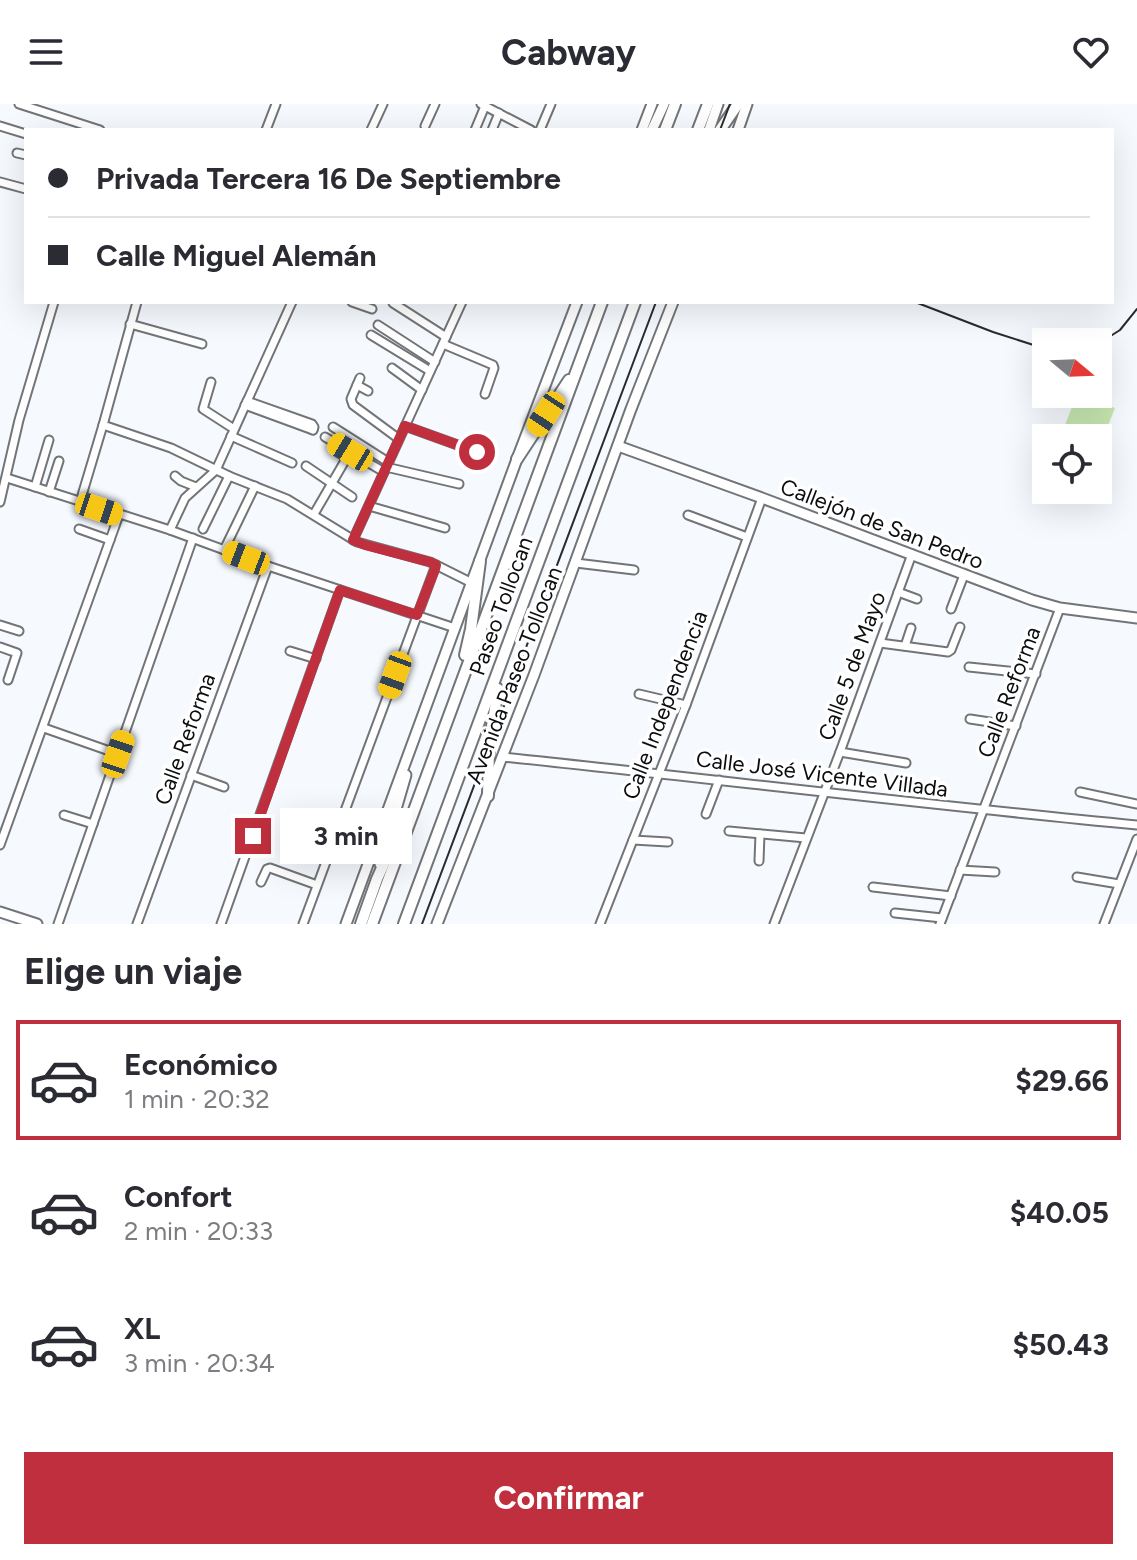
<!DOCTYPE html>
<html lang="es">
<head>
<meta charset="utf-8">
<style>
  :root { --surface:#fff; --page:#f7f7f7; --text:#2b2b33; --muted:#7c7c81; --line:#e1e1e2; --accent:#bf2f3d }
  body { margin:0; font-family:Figtree,sans-serif; background:var(--page); color:var(--text); height:100vh; display:flex; flex-direction:column; font-size:30px; white-space:nowrap }
  * { box-sizing:border-box; margin:0 }
  p { font-size:26px; color:var(--muted) }
  .icon { flex:none; width:44px; height:44px; fill:none; stroke:currentColor; stroke-width:2; stroke-linecap:round; stroke-linejoin:round }
  .map { position:relative; height:820px; overflow:hidden }
  .side { display:flex; flex-direction:column; background:var(--surface); flex:1 }
  .side>* { flex:none }
  .hud { position:absolute; left:24px; top:24px; width:1090px; height:176px; border-radius:0px; box-shadow:0 8px 32px #0002; display:grid; align-content:center; height:176px; padding:0 24px; background:var(--surface) }
  .needle { width:52px; rotate:109deg }
  .tools { position:absolute; left:1032px; top:224px; display:grid; gap:16px }
  .tools a { display:grid; place-items:center; width:80px; height:80px; border-radius:0px; background:var(--surface); box-shadow:0 8px 32px #0002; font-size:40px }
  .end { position:absolute; width:36px; height:36px; margin:-18px; border:10px solid #bf2f3d; background:#fff; box-shadow:0 0 0 4px #fff }
  .from { border-radius:50% }
  .bubble { position:absolute; height:56px; border-radius:0px; background:var(--surface); box-shadow:0 8px 32px #0002; font-size:26px; font-weight:700; line-height:56px; text-align:center }
  .car { position:absolute; width:24px; height:48px; margin:-24px -12px; border-radius:10px; box-shadow:0 0 6px 2px #0007; background:linear-gradient(#f5c518 24%,#345 0 40%,#f5c518 0 76%,#345 0 86%,#f5c518 0) }
  .hud b { display:flex; align-items:center; gap:28px; height:76px; font-size:30px }
  .hud b+b { border-top:2px solid var(--line) }
  .hud i { width:20px; height:20px; background:var(--text) }
  ul { padding:0; list-style:none }
  li { display:flex; align-items:center; gap:24px; height:120px; margin:0 16px 12px; padding:0 8px; border:4px solid transparent; border-radius:0px }
  li div { flex:1 }
  li b { display:block; font-size:30px }
  li em { font-style:normal; font-weight:700 }
  li.on { border-color:var(--accent) }
  li>.icon { width:72px; height:72px; stroke-width:1.5 }
  h2 { padding:0 24px; font-size:36px; line-height:96px }
  .action { display:flex; gap:16px; margin-top:auto; padding:16px 24px }
  .action a { flex:1; height:92px; border-radius:0px; background:var(--accent); color:#fff; font-size:32px; font-weight:700; line-height:92px; text-align:center }
  header { display:flex; justify-content:space-between; align-items:center; height:104px; padding:0 24px; background:var(--surface); font-size:36px; font-weight:700 }
  .map>svg:first-child { display:block }
  .green { fill:#c8e8b1 }
  .lines { fill:none; stroke-linecap:round; stroke-linejoin:round }
  .minor-casing { stroke:#727578; stroke-width:11 }
  .major-casing { stroke:#727578; stroke-width:13 }
  .highway-casing { stroke:#727578; stroke-width:14 }
  .minor { stroke:#fff; stroke-width:7 }
  .major { stroke:#fff; stroke-width:9 }
  .highway { stroke:#fff; stroke-width:10 }
  .rail { stroke:#292b2c; stroke-width:2 }
  .route { stroke:#bf2f3d; stroke-width:10 }
  .labels { text-anchor:middle; dominant-baseline:central; stroke-width:7; stroke-linejoin:round; paint-order:stroke }
  .street-label { font-size:22px; fill:#0b0c0d; stroke:#fff }
</style>
</head>
<body>
<header><svg class="icon" aria-label="menu" viewBox="0 0 24 24"><path d="M4 6h16M4 12h16M4 18h16"/></svg>Cabway<svg class="icon" aria-label="heart" viewBox="0 0 24 24"><path d="M12 20l-8-8c-3-5 5-10 8-4 3-6 11-1 8 4z"/></svg></header>
<div class="map">
<svg width="1137" height="820" viewBox="0 0 1137 820">
  <rect width="100%" height="100%" fill="#f6f9fd"/>
  <polygon class="green" points="1077,290 1115,304 1098,347 1098,334 1060,334"/>
  <g class="lines">
    <g class="minor-casing">
      <g id="minor">
        <polyline points="19,0 100,26"/>
        <polyline points="481,0 531,26"/>
        <polyline points="0,22 26,30"/>
        <polyline points="425,22 435,0"/>
        <polyline points="266,26 276,0"/>
        <polyline points="371,26 383,0"/>
        <polyline points="475,26 485,2"/>
        <polyline points="492,26 499,9"/>
        <polyline points="540,26 551,0"/>
        <polyline points="17,49 26,51"/>
        <polyline points="0,78 26,85"/>
        <polyline points="352,198 372,205"/>
        <polyline points="393,199 446,233"/>
        <polyline points="130,220 202,240"/>
        <polyline points="378,221 435,258"/>
        <polyline points="371,231 430,267"/>
        <polyline points="443,240 493,261 494,264 485,290"/>
        <polyline points="392,264 422,286"/>
        <polyline points="360,274 351,295 353,301 399,335"/>
        <polyline points="211,278 203,305 234,325"/>
        <polyline points="357,281 368,287"/>
        <polyline points="247,297 312,320 314,323 313,326"/>
        <polyline points="245,301 313,326"/>
        <polyline points="103,321 171,344 229,372 287,395 357,438 430,458 472,479"/>
        <polyline points="405,322 477,348"/>
        <polyline points="333,323 388,358"/>
        <polyline points="231,332 292,359"/>
        <polyline points="325,333 384,368"/>
        <polyline points="306,362 352,393"/>
        <polyline points="386,363 459,380"/>
        <polyline points="175,372 181,377 196,383"/>
        <polyline points="7,374 170,426 268,462 455,524"/>
        <polyline points="35,383 49,336"/>
        <polyline points="49,388 59,357"/>
        <polyline points="0,398 19,316 54,198"/>
        <polyline points="80,398 103,321 137,198"/>
        <polyline points="369,402 445,424"/>
        <polyline points="314,410 350,348"/>
        <polyline points="688,411 747,433"/>
        <polyline points="79,425 110,436"/>
        <polyline points="203,425 229,372"/>
        <polyline points="170,426 185,394 216,366 292,198"/>
        <polyline points="353,436 462,198"/>
        <polyline points="224,446 255,382"/>
        <polyline points="576,459 634,466"/>
        <polyline points="898,488 917,495"/>
        <polyline points="951,505 964,471"/>
        <polyline points="0,521 19,527"/>
        <polyline points="880,539 948,548 951,546 960,523"/>
        <polyline points="905,542 911,524"/>
        <polyline points="0,543 17,549 8,576"/>
        <polyline points="290,547 316,555"/>
        <polyline points="969,563 1036,570"/>
        <polyline points="639,590 686,601"/>
        <polyline points="970,615 1016,622"/>
        <polyline points="44,624 118,650"/>
        <polyline points="840,648 906,659"/>
        <path d="M503,653c211,22 422,48 634,68"/>
        <polyline points="191,671 224,683"/>
        <polyline points="1080,688 1137,700"/>
        <polyline points="706,710 719,676"/>
        <polyline points="64,711 93,720"/>
        <polyline points="729,727 806,734"/>
        <polyline points="633,736 668,738"/>
        <polyline points="0,741 119,411"/>
        <polyline points="759,757 760,730"/>
        <polyline points="960,766 995,768"/>
        <polyline points="1077,773 1119,780"/>
        <polyline points="261,778 267,765 270,764 317,781"/>
        <polyline points="873,783 951,792"/>
        <polyline points="895,809 942,814"/>
        <polyline points="58,820 193,434"/>
        <polyline points="137,820 268,462"/>
        <polyline points="221,820 340,486"/>
        <polyline points="303,820 436,461"/>
        <polyline points="600,820 686,601 762,394"/>
        <polyline points="774,820 840,648 912,450"/>
        <polyline points="940,820 1060,504"/>
        <polyline points="1104,820 1137,735"/>
      </g>
    </g>
    <g class="major-casing">
      <g id="major">
        <polyline points="642,26 652,0"/>
        <polyline points="652,26 664,0"/>
        <polyline points="709,26 718,0"/>
        <polyline points="738,26 747,0"/>
        <polyline points="618,342 762,394 1032,496 1060,504 1137,514"/>
        <polyline points="380,760 406,671"/>
        <polyline points="0,808 37,820"/>
        <polyline points="346,820 517,355 577,198"/>
        <polyline points="437,820 534,571 631,305 673,198"/>
      </g>
    </g>
    <g class="highway-casing">
      <g id="highway">
        <polyline points="665,26 675,0"/>
        <polyline points="698,26 708,0"/>
        <polyline points="720,26 738,0"/>
        <polyline points="517,355 569,276"/>
        <polyline points="465,551 471,525 480,457"/>
        <polyline points="488,692 489,643 498,585"/>
        <polyline points="361,820 377,775 405,712"/>
        <polyline points="372,820 602,198"/>
        <polyline points="404,820 635,198"/>
      </g>
    </g>
    <use href="#minor" class="minor"/>
    <use href="#major" class="major"/>
    <use href="#highway" class="highway"/>
    <g class="rail">
      <polyline points="720,26 730,0"/>
      <polyline points="915,198 993,228 1046,245"/>
      <polyline points="1098,240 1120,226 1137,205"/>
      <polyline points="422,820 656,198"/>
    </g>
  </g>
  <g class="lines">
    <polyline class="route" points="253,732 340,486 417,511 435,465 436,461 430,458 365,441 353,436 405,322 477,348"/>
  </g>
  <g class="labels">
    <g class="street-label">
      <text transform="translate(882 420) rotate(21)">Callejón de San Pedro</text>
      <text transform="translate(501 502) rotate(-70)">Paseo Tollocan</text>
      <text transform="translate(852 562) rotate(-70)">Calle 5 de Mayo</text>
      <text transform="translate(514 571) rotate(-69)">Avenida Paseo Tollocan</text>
      <text transform="translate(1009 588) rotate(-69)">Calle Reforma</text>
      <text transform="translate(665 601) rotate(-69)">Calle Independencia</text>
      <text transform="translate(185 635) rotate(-70)">Calle Reforma</text>
      <text transform="translate(822 670) rotate(7)">Calle José Vicente Villada</text>
    </g>
  </g>
</svg>
<div class="tools">
<a><svg class="needle" viewBox="-14 -14 28 28"><path d="M0-13l5 13h-10z" fill="#e53935"/><path d="M0 13l5-13h-10z" fill="#7c7c81"/></svg></a>
<a><svg class="icon" aria-label="locate" viewBox="0 0 24 24"><circle cx="12" cy="12" r="6"/><path d="M12 2v4M12 18v4M2 12h4M18 12h4"/></svg></a>
</div>
<i class="end from" style="left:477px;top:348px"></i>
<i class="end" style="left:253px;top:732px"></i>
<div class="bubble" style="left:280px;top:704px;width:132px">3 min</div>
<i class="car" style="left:546px;top:310px;rotate:213deg"></i>
<i class="car" style="left:350px;top:348px;rotate:301deg"></i>
<i class="car" style="left:99px;top:405px;rotate:108deg"></i>
<i class="car" style="left:246px;top:454px;rotate:291deg"></i>
<i class="car" style="left:395px;top:571px;rotate:200deg"></i>
<i class="car" style="left:118px;top:650px;rotate:19deg"></i>
<div class="hud">
<b><i class="from"></i>Privada Tercera 16 De Septiembre</b>
<b><i></i>Calle Miguel Alemán</b>
</div>
</div>
<section class="side">
<h2>Elige un viaje</h2>
<ul>
<li class="on"><svg class="icon" aria-label="car" viewBox="0 0 24 24"><path d="M5 17H2v-5l4-1 3-4h7l3 4 3 1v5h-3M9 17h6M6 11h13"/><circle cx="7" cy="17" r="2"/><circle cx="17" cy="17" r="2"/></svg><div><b>Económico</b><p>1 min · 20:32</p></div><em>$29.66</em></li>
<li><svg class="icon" aria-label="car" viewBox="0 0 24 24"><path d="M5 17H2v-5l4-1 3-4h7l3 4 3 1v5h-3M9 17h6M6 11h13"/><circle cx="7" cy="17" r="2"/><circle cx="17" cy="17" r="2"/></svg><div><b>Confort</b><p>2 min · 20:33</p></div><em>$40.05</em></li>
<li><svg class="icon" aria-label="car" viewBox="0 0 24 24"><path d="M5 17H2v-5l4-1 3-4h7l3 4 3 1v5h-3M9 17h6M6 11h13"/><circle cx="7" cy="17" r="2"/><circle cx="17" cy="17" r="2"/></svg><div><b>XL</b><p>3 min · 20:34</p></div><em>$50.43</em></li>
</ul>
<div class="action"><a>Confirmar</a></div>
</section>
</body>
</html>
